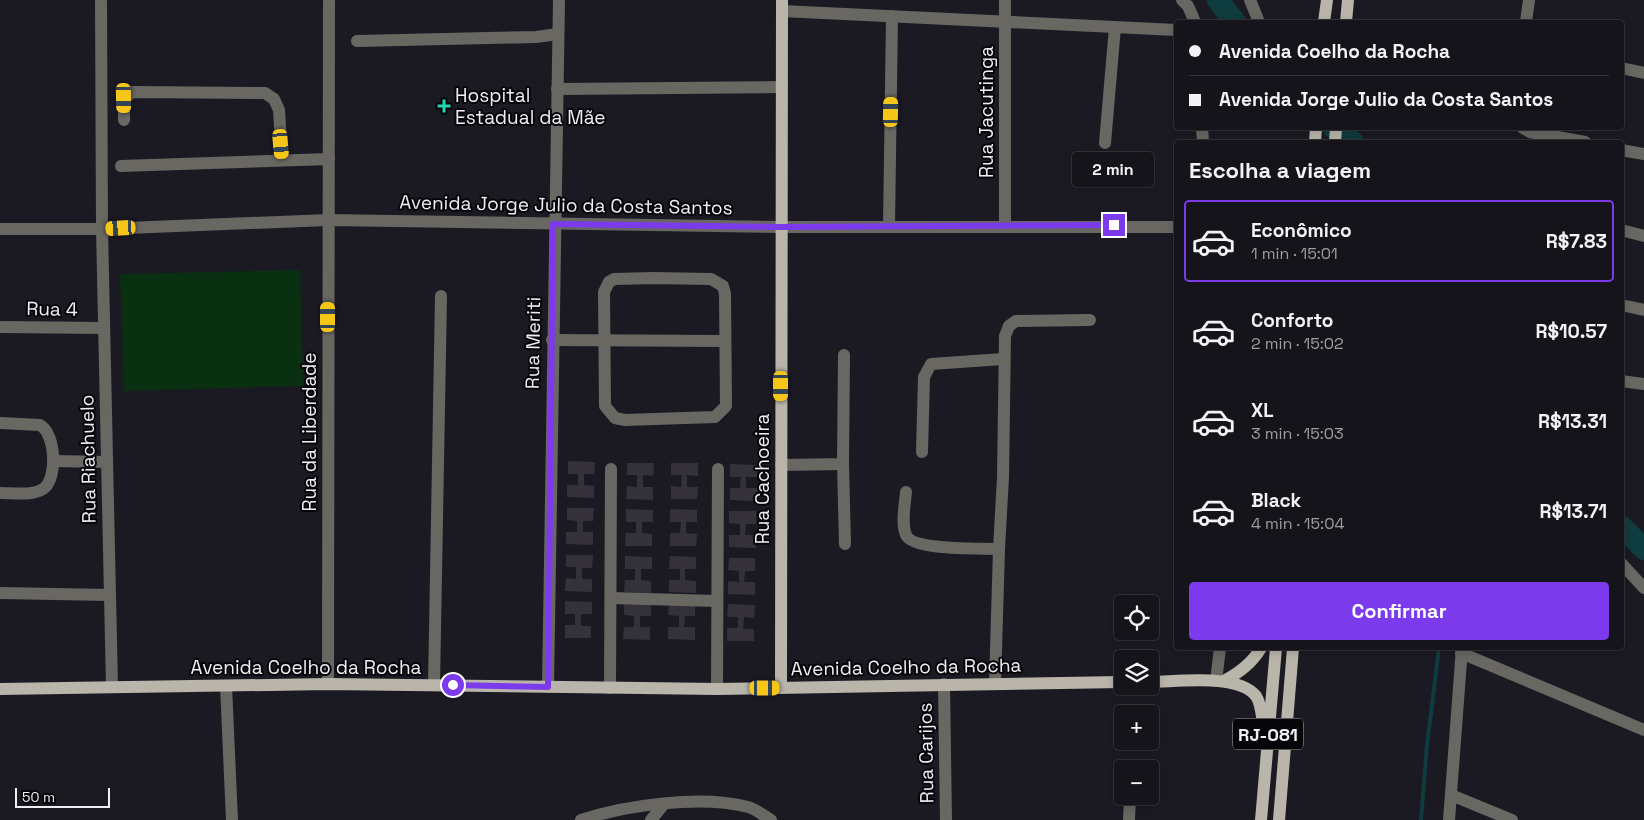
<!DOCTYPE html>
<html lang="pt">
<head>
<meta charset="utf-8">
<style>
  :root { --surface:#14141a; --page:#1d1d23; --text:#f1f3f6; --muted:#9d9ea2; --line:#333339; --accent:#7c3aed }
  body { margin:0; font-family:"Space Grotesk",sans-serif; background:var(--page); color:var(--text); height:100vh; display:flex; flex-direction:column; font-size:19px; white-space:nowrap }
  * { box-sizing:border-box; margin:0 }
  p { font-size:16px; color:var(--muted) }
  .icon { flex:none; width:28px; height:28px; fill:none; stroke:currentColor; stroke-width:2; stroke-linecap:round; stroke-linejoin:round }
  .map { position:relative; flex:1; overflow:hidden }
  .details { position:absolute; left:1174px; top:140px; width:450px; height:510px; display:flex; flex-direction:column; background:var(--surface); border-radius:5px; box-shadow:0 2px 8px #0003,0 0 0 1px var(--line) }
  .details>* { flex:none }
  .top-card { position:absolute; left:1174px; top:20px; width:450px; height:110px; border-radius:5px; box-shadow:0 2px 8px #0003,0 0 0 1px var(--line); display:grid; align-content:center; height:110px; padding:0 15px; background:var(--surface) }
  .tools { position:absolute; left:1114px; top:595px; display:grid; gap:10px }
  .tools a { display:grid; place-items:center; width:45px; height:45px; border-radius:5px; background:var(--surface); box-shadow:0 2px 8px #0003,0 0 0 1px var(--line); font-size:25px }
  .scale { position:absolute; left:15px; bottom:12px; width:95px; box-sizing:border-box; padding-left:5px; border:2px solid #eeeef4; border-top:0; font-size:14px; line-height:18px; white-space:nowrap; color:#eeeef4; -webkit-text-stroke:4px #060609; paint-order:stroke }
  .end { position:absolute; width:22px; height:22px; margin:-11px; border:6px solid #7c3aed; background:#fff; box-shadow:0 0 0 2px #fff }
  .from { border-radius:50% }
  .bubble { position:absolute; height:35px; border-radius:5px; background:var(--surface); box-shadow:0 2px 8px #0003,0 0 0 1px var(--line); font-size:16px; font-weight:700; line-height:35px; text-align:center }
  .car { position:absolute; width:15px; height:30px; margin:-15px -8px; border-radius:6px; box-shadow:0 0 4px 1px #0007; background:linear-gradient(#f5c518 24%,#345 0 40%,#f5c518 0 76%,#345 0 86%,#f5c518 0) }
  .top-card b { display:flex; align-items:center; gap:18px; height:48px; font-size:19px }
  .top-card b+b { border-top:1px solid var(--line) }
  .top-card i { width:12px; height:12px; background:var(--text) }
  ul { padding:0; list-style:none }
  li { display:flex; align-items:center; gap:15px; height:82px; margin:0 10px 8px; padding:0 5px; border:2px solid transparent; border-radius:5px }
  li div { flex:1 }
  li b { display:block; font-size:19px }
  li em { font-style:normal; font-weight:700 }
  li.active { border-color:var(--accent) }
  li>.icon { width:45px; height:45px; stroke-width:1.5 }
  h2 { padding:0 15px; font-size:22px; line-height:60px }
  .button { display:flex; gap:10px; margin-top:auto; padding:10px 15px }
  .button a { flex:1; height:58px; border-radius:5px; background:var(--accent); color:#fff; font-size:20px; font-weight:700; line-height:58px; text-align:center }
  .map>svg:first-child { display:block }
  .green { fill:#093011 }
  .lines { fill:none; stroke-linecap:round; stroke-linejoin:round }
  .stream { stroke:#0f3c3e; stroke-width:4 }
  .river { stroke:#0f3c3e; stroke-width:22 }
  .building { fill:#35313a }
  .minor { stroke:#696762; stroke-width:12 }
  .major { stroke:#b9b5ab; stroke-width:12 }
  .route { stroke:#7c3aed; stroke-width:6 }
  .poi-dot { fill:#21d5b0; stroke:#060609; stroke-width:2 }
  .labels { text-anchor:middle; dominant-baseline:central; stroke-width:4; stroke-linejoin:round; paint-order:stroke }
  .shield { fill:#060609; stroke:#a8a8ae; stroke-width:1 }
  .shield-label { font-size:18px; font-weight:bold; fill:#eeeef4 }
  .poi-label { font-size:19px; fill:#eeeef4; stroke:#060609; text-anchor:start }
  .street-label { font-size:19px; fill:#eeeef4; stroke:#060609 }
</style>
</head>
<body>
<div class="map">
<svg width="1644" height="820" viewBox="0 0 1644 820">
  <rect width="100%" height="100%" fill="#1b1a23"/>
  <polygon class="green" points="300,270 303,386 124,391 120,274"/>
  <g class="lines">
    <polyline class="stream" points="1421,820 1427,745 1439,648"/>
    <g class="river">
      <polyline points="1218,0 1235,22"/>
      <polyline points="1334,128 1353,142"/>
      <polyline points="1621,526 1644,549"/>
    </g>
  </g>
  <g class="building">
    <polygon points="568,461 595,462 594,474 584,474 584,485 594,486 594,498 567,497 567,485 578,485 578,474 568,474"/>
    <polygon points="627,463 654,463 653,476 643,475 643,487 653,487 653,500 626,499 627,486 637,487 637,475 627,475"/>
    <polygon points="671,463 698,463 698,476 687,475 687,487 698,487 697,499 671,499 671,486 681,487 682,475 671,475"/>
    <polygon points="730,464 757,465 757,477 746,477 746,488 757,488 757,501 730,500 730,488 740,488 741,477 730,477"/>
    <polygon points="567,508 594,508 593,521 583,521 583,532 593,532 593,545 566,544 566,532 577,532 577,521 567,520"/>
    <polygon points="626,509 653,510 653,522 642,522 642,533 652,534 652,546 625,546 626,533 636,533 636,522 626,522"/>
    <polygon points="670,509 697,510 697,522 686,522 686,533 697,534 696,546 670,546 670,533 680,533 681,522 670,522"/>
    <polygon points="729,511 756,511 756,524 746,524 745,535 756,535 756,548 729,547 729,535 740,535 740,524 729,523"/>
    <polygon points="566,555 593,555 592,568 582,568 582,579 592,579 592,592 565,591 566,578 576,579 576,567 566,567"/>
    <polygon points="625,556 652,557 652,569 641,569 641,580 651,581 651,593 624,592 625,580 635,580 635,569 625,569"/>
    <polygon points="670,556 696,557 696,569 685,569 685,580 696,581 696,593 669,592 669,580 680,580 680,569 669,569"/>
    <polygon points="729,558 755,558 755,571 745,571 744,582 755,582 755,595 728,594 728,581 739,582 739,571 728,570"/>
    <polygon points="565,601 592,602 592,614 581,614 581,626 591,626 591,638 565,638 565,625 575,625 575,614 565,614"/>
    <polygon points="624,603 651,604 651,616 640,616 640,627 650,627 650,640 623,639 624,627 634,627 634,616 624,615"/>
    <polygon points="669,603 695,603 695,616 685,616 684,627 695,627 695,640 668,639 668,627 679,627 679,616 668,615"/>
    <polygon points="728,604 755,605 754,618 744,617 743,629 754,629 754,641 727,641 727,628 738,628 738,617 727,617"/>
  </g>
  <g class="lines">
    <g class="minor">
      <polyline points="101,0 102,229 112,687"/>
      <polyline points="1182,0 1188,6 1195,22"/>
      <polyline points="1250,0 1259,22"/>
      <polyline points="782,11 1176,30"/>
      <polyline points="1526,22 1529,0"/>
      <polyline points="357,41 536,37 558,34"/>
      <polyline points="1621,68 1644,73"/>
      <polyline points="557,89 782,87"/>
      <polyline points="124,120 124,98 133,92 265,93 274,99 279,110 282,160"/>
      <polyline points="1202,128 1203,142"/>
      <polyline points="1523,128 1530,132 1585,142"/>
      <polyline points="1105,143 1115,27"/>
      <polyline points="1621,150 1644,154"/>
      <polyline points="121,166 329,159"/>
      <polyline points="1005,225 1005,0"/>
      <polyline points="889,226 892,16"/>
      <polyline points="0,229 102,229 328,220 781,227 1176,227"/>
      <polyline points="1621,230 1644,236"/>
      <polygon points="653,278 711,279 723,286 725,294 726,406 715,417 625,420 615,418 605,406 604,292 609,282 614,279"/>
      <polyline points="1621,305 1644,310"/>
      <polyline points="0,327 104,328"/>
      <polyline points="552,340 724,341"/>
      <polyline points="1621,381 1644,384"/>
      <path d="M0,423l40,2c16,9 18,54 3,64 -11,7 -30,4 -43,4"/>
      <polyline points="922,452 924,377 931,364 1003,359"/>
      <polyline points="53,461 107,462"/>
      <polyline points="843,464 845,544"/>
      <polyline points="781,465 843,464 844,355"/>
      <path d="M906,492c-1,12 -5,31 0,43 7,16 75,13 93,14"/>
      <polyline points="1621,563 1644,588"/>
      <polyline points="0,593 110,595"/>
      <polyline points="611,598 717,601"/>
      <polyline points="1461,653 1644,730"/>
      <polyline points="1216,681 1220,648"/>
      <polyline points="328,684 329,0"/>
      <polyline points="944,684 946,820"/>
      <polyline points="995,684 999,549 1003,477 1005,336 1009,326 1016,321 1090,320"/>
      <polyline points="434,685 441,296"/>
      <polyline points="226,686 232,820"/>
      <polyline points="548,687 559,0"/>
      <polyline points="610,688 611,469"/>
      <polyline points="717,689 718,469"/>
      <polyline points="1451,795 1512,820"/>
      <path d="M581,820c45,-15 120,-25 167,-13 8,2 16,9 23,13"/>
      <polyline points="651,820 664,804"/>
      <polyline points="1129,820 1130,796"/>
      <polyline points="1449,820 1462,648"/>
    </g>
    <g class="major">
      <polyline points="1324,22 1327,0"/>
      <polyline points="1346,22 1348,0"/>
      <polyline points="1315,142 1316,128"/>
      <polyline points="1335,142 1336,128"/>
      <path d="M1224,681c16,-9 28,-18 37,-33"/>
      <path d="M1150,682c27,0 88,-9 106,14 6,9 6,24 8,34"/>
      <polyline points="781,688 782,0"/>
      <polyline points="0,689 328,684 717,689 1122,682"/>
      <polyline points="1261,820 1276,648"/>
      <polyline points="1279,820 1293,648"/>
    </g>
  </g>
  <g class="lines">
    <polyline class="route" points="453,685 548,687 553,224 781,227 1114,225"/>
  </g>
  <path class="poi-dot" d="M441.5 98.5h5v5h5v5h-5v5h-5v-5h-5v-5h5z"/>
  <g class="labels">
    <rect class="shield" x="1233" y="718.5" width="70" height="31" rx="4"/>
    <g class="shield-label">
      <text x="1268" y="734">RJ-081</text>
    </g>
    <g class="poi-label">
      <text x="455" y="95">Hospital<tspan x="455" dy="22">Estadual da Mãe</tspan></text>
    </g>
    <g class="street-label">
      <text transform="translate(986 112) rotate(-90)">Rua Jacutinga</text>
      <text transform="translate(566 205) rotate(1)">Avenida Jorge Julio da Costa Santos</text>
      <text transform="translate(52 309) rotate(1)">Rua 4</text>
      <text transform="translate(533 343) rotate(-89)">Rua Meriti</text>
      <text transform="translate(309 432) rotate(-90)">Rua da Liberdade</text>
      <text transform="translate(88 459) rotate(-91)">Rua Riachuelo</text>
      <text transform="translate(762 479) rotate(-90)">Rua Cachoeira</text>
      <text x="306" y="667">Avenida Coelho da Rocha</text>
      <text transform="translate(906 667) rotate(-1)">Avenida Coelho da Rocha</text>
      <text transform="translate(926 753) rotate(-91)">Rua Carijos</text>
    </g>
  </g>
</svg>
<div class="tools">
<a><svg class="icon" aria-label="locate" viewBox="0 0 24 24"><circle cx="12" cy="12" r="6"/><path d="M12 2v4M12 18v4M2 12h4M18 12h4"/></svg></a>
<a><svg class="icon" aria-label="layers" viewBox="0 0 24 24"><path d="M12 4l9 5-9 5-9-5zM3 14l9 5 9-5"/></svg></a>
<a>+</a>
<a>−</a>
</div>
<div class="scale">50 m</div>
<i class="end from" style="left:453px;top:685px"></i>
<i class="end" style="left:1114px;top:225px"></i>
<div class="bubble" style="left:1072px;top:152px;width:82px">2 min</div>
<i class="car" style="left:124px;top:98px;rotate:179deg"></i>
<i class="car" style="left:891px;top:112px;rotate:1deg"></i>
<i class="car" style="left:281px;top:144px;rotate:175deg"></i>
<i class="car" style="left:121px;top:228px;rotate:267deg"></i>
<i class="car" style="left:328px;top:317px;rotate:0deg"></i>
<i class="car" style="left:781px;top:386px;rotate:180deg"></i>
<i class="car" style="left:765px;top:688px;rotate:90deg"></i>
<div class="top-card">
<b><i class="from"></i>Avenida Coelho da Rocha</b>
<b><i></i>Avenida Jorge Julio da Costa Santos</b>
</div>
<section class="details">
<h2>Escolha a viagem</h2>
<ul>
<li class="active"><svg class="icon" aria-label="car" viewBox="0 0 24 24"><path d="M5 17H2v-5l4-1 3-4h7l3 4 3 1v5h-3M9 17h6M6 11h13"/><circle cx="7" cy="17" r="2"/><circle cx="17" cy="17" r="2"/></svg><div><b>Econômico</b><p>1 min · 15:01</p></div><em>R$7.83</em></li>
<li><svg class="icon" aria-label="car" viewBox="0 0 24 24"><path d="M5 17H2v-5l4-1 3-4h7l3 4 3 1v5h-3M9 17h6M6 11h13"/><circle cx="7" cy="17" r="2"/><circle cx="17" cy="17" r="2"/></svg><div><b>Conforto</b><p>2 min · 15:02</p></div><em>R$10.57</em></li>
<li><svg class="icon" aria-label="car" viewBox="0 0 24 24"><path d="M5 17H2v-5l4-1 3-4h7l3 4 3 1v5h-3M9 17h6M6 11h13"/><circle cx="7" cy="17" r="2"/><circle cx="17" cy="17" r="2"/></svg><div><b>XL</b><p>3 min · 15:03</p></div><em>R$13.31</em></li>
<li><svg class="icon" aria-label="car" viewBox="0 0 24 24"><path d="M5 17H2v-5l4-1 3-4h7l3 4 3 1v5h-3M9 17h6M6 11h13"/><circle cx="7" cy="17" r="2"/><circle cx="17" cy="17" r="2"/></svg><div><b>Black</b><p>4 min · 15:04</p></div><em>R$13.71</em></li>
</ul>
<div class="button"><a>Confirmar</a></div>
</section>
</div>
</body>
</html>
